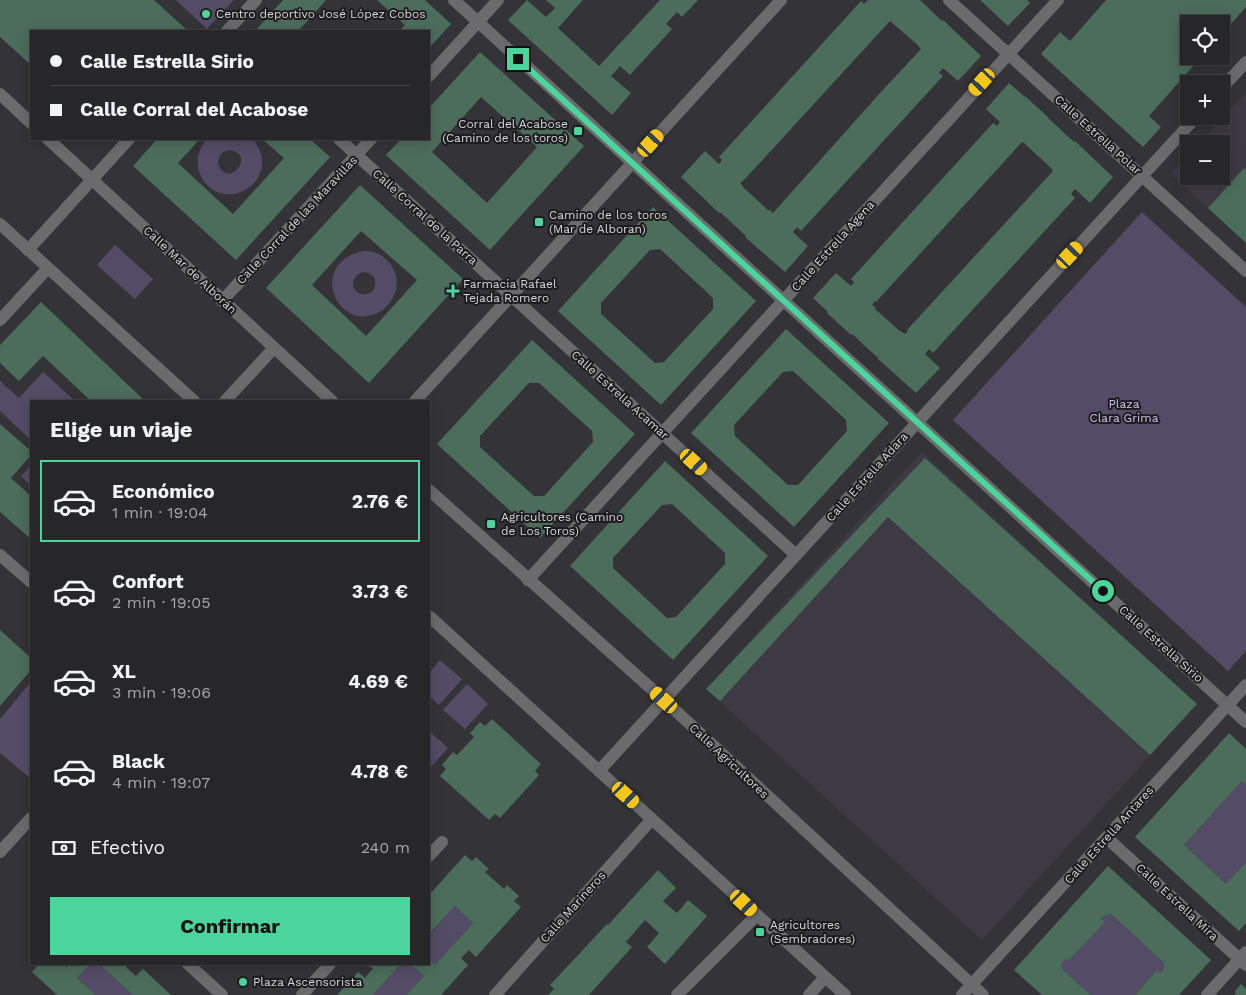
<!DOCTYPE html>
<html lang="es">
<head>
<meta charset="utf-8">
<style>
  :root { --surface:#272629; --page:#333235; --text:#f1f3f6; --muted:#a4a5a8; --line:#434346; --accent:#4bd49b }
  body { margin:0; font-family:"Work Sans",sans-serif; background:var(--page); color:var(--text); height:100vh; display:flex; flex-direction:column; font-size:19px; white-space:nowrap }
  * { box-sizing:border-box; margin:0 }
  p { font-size:16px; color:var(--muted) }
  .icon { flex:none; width:28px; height:28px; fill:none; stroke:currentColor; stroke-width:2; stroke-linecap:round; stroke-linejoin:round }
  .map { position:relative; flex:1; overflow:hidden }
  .drawer { position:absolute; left:30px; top:400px; width:400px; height:565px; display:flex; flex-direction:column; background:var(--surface); border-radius:0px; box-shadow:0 2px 12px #0003,0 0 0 1px var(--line) }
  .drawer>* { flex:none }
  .guide { position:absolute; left:30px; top:30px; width:400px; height:110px; border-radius:0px; box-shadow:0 2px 12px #0003,0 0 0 1px var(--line); display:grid; align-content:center; height:110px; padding:0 20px; background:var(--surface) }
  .controls { position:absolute; left:1180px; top:15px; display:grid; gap:10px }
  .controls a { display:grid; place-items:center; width:50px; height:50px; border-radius:0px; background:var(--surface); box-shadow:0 2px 12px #0003,0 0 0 1px var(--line); font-size:25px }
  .end { position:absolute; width:22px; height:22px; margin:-11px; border:6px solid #4bd49b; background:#111; box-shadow:0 0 0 2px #111 }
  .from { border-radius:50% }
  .car { position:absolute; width:15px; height:30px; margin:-15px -8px; border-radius:6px; box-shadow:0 0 4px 1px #0007; background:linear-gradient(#f5c518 24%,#345 0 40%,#f5c518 0 76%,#345 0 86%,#f5c518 0) }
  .guide b { display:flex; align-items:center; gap:18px; height:48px; font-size:19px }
  .guide b+b { border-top:1px solid var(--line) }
  .guide i { width:12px; height:12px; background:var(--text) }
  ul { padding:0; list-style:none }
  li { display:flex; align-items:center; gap:15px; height:82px; margin:0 10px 8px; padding:0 10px; border:2px solid transparent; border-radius:0px }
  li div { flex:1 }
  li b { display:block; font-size:19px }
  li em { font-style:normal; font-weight:700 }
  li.active { border-color:var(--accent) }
  li>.icon { width:45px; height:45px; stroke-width:1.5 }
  h2 { padding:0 20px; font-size:22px; line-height:60px }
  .pay { display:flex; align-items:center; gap:12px; height:55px; padding:0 20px; font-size:19px }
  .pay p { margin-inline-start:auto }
  .cta { display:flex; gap:10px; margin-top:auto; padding:10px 20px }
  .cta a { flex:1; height:58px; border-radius:0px; background:var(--accent); color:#111; font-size:20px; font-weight:700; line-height:58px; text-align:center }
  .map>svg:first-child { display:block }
  .built { fill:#3d3a44 }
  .green { fill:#544c66; fill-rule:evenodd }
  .building { fill:#4c6c5c; fill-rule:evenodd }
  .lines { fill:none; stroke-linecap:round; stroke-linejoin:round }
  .minor { stroke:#6b6b6d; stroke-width:12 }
  .route { stroke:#4bd49b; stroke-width:6 }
  .poi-dot { fill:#4bd49b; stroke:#1c1b1d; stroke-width:2 }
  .labels { text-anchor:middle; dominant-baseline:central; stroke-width:4; stroke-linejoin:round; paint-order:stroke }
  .poi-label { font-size:12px; fill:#d8d7d9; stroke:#1c1b1d; text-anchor:start }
  .street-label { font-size:12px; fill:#d8d7d9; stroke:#1c1b1d }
  .park-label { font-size:12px; fill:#d2c1f6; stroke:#1c1b1d }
</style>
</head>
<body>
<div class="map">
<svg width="1246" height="995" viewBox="0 0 1246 995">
  <rect width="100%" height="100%" fill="#343337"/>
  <g class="built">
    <polygon points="1246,92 1246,243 1171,174 1189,155 1189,176 1221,176 1221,144 1199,144"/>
    <polygon points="922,452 1197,704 982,940 706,689"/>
  </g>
  <g class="green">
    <polygon points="176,0 234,0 207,29"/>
    <path d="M207,139h45c8,7 11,18 10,28 -2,8 -5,14 -11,19 -31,26 -72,-14 -44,-47zM228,150c30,2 1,41 -10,14 0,-7 3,-12 10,-14z"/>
    <polygon points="1142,212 1246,307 1246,651 1228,671 953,420"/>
    <polygon points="115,245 153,279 135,299 97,265"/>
    <path d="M363,251c4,0 8,0 11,1 20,7 29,30 18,47 -4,7 -9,12 -17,15 -39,16 -67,-51 -12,-63zM363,272c12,1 16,11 9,20 -8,4 -15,3 -19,-6 0,-7 3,-12 10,-14z"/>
    <polygon points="43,372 75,401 31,401 31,440 0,411 0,381 19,398"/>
    <polygon points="31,465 31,486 21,476"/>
    <polygon points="440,660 462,679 439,705 429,696 429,673"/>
    <polygon points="31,682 31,774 29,777 0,753 0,719"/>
    <polygon points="467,684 488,704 465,729 443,710"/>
    <polygon points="429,731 448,748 432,766 429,763"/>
    <polygon points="1242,781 1246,785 1246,862 1226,884 1184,845"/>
    <polygon points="455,906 473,923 435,965 429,959 429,935"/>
    <polygon points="1108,914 1111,914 1164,963 1164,968 1160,973 1157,970 1135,995 1091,995 1063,970 1061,965 1065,959 1068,961 1104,922 1101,919"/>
    <polygon points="91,964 99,964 133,995 96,995 77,978"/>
    <polygon points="401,964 410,964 424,976 406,995 373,995"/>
  </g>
  <g class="building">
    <polygon points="0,0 154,0 188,31 31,31 31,65 0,37"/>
    <polygon points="283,0 326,0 299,30 301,31 255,31"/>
    <polygon points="377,0 425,0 451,24 429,48 429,31 399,31 405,25"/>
    <polygon points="527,0 546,17 555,8 546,0 583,0 558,28 599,66 660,0 698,0 682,17 677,12 666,24 672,29 630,75 620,66 611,76 631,93 612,115 508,20"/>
    <path d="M868,0h52l22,21 1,-1 38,36 -23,25 -15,-13 -4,5 4,3 -142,155 -4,-4 -4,5 15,14 -23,26 -40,-35 1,-1 -26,-24 -1,1 -38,-36 24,-26 14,13 3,-4 -3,-3 142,-156 3,3zM890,21l29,25v1l2,2 -41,44 -107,120 -3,-3 -1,1 -26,-24v-1l-3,-3 4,-3z"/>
    <polygon points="980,0 1027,0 1030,3 1008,26"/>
    <polygon points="1106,0 1246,0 1246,7 1221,35 1221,24 1189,24 1189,56 1202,56 1149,116 1161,127 1143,147 1041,54 1060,32 1070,41"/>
    <path d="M480,52l104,94 -94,104 -104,-95 15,-16h28v-31zM481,97l56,50 -50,56 -55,-51z"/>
    <path d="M1009,83l16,14v-1l23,21v1l26,24 1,-1 38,36 -23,26 -15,-14 -4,5 4,4 -142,155 -4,-4 -4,5 15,14 -24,25 -38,-34v-1l-26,-24 -1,1 -24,-22 1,-1 -15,-14 23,-25 15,13 3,-4 -3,-3 142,-156 4,3 3,-4 -14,-13zM1022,142l3,2 26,24 2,3 -146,159 1,1 -3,3 -3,-2h-1l-26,-23 1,-1 -4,-3 3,-4 1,1z"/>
    <polygon points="157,139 200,139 178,163 233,214 284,158 262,139 310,139 330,157 236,260 133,166"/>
    <polygon points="1244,168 1246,170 1246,243 1208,208"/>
    <path d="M360,185l103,94 -94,104 -103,-95zM361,231l56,49 -51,56 -54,-51z"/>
    <path d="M653,207l103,94 -95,104 -103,-94zM660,249l53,49v11l-49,53 -9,1 -54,-49v-11l49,-53z"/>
    <polygon points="41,302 145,401 91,401 43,356 19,381 0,363 0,345"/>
    <path d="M786,329l103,94 -95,104 -103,-94zM793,371l53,49 1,11 -49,54h-10l-53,-49 -1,-11 49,-53z"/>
    <path d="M532,340l103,94 -95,104 -103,-94zM529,383h10l53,48 1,11 -49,54h-10l-54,-49v-11z"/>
    <polygon points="0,424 31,451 31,455 11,478 31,496 31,539 0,512"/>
    <polygon points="925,458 1197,704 1150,755 888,517 720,701 706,689"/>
    <path d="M665,461l103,95 -95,104 -103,-94zM672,504l53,49v11l-49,53 -9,1 -54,-50v-10l49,-53z"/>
    <polygon points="0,630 31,658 31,670 0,706"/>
    <polygon points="492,719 541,764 535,771 539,775 500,818 495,814 489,820 440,776 446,769 442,765 453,752 457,755 474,737 470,733 480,722 485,726"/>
    <polygon points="1229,733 1246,749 1246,785 1242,781 1184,845 1226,884 1246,862 1246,923 1239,931 1135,837"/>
    <polygon points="465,855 472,861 476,857 489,869 485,872 504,889 507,885 519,896 514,901 521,907 476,957 469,950 461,958 468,965 441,995 406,995 424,976 410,964 429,964 429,959 435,965 473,923 455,906 429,934 429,895"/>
    <polygon points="1108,866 1211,960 1179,995 1135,995 1157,970 1160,973 1164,968 1164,963 1111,914 1106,915 1101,919 1105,922 1068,961 1065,959 1061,965 1063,970 1091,995 1042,995 1014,970"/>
    <polygon points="658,870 676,888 663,901 677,913 688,900 707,916 665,964 647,947 659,933 645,920 626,942 632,947 589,995 548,995 554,989 550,985 607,924 608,925"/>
    <polygon points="37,964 62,964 66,967 69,964 91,964 77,978 96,995 57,995 32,972 38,965"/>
    <polygon points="99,964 129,964 126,967 136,976 143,969 171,995 133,995"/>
    <polygon points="368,964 401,964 373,995 337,995 358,972 365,978 369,973 373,969"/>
    <polygon points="1241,984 1246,989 1246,995 1234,995 1236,992 1235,991"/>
  </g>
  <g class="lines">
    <g class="minor">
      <polyline points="454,0 1246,722"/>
      <polyline points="949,0 1246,271"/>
      <polyline points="227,31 256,0"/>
      <polyline points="429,76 498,0"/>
      <polyline points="1221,89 1246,62"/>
      <polyline points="0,94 31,123"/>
      <polyline points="48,139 332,401"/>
      <polyline points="339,139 796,555"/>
      <polyline points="0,224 194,401"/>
      <polyline points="28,250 129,139"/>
      <polyline points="222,301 371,139"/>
      <polyline points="0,320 48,268"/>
      <polyline points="225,401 274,348"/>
      <polyline points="415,401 781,0"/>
      <polyline points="429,490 664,700 983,995"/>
      <polyline points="0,555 31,582"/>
      <polyline points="528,580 1058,0"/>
      <polyline points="429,616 845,995"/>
      <polyline points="599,771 1197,116"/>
      <polyline points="1107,838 1246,965"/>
      <polyline points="0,852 31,818"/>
      <polyline points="429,856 442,842"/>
      <polyline points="188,964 222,995"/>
      <polyline points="302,995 330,964"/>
      <polyline points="495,995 652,819"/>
      <polyline points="677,995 757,915"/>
      <polyline points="809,995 825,977"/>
      <polyline points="962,995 1246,685"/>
      <polyline points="1207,995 1246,952"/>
    </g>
  </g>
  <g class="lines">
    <polyline class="route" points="518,59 1103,591"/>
  </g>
  <g class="poi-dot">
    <circle cx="206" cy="14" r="5"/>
    <rect x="573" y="126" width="10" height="10" rx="2.5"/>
    <rect x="534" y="217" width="10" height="10" rx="2.5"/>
    <path d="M450.5 283.5h5v5h5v5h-5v5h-5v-5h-5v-5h5z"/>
    <rect x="486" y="519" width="10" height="10" rx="2.5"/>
    <rect x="755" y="927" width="10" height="10" rx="2.5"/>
    <circle cx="243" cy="982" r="5"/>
  </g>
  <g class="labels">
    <g class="poi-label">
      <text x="216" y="14">Centro deportivo José López Cobos</text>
      <text x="568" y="124" text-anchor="end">Corral del Acabose<tspan x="568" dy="14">(Camino de los toros)</tspan></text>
      <text x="549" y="215">Camino de los toros<tspan x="549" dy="14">(Mar de Alboran)</tspan></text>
      <text x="463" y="284">Farmacia Rafael<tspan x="463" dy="14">Tejada Romero</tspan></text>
      <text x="501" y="517">Agricultores (Camino<tspan x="501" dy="14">de Los Toros)</tspan></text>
      <text x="770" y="925">Agricultores<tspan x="770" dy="14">(Sembradores)</tspan></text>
      <text x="253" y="982">Plaza Ascensorista</text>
    </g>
    <g class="street-label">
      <text transform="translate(1098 135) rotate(42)">Calle Estrella Polar</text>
      <text transform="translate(425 217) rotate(42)">Calle Corral de la Parra</text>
      <text transform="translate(297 220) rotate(-47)">Calle Corral de las Maravillas</text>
      <text transform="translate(833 246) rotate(-48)">Calle Estrella Agena</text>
      <text transform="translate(190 270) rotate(43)">Calle Mar de Alborán</text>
      <text transform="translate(620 395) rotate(42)">Calle Estrella Acamar</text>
      <text transform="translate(867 477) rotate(-48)">Calle Estrella Adara</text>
      <text transform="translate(1161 644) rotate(42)">Calle Estrella Sirio</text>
      <text transform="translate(729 761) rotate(43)">Calle Agricultores</text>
      <text transform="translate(1109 835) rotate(-48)">Calle Estrella Antares</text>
      <text transform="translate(1177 902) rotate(43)">Calle Estrella Mira</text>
      <text transform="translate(573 907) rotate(-48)">Calle Marineros</text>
    </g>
    <g class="park-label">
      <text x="1124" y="404">Plaza<tspan x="1124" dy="14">Clara Grima</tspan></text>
    </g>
  </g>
</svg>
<div class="controls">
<a><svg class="icon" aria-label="locate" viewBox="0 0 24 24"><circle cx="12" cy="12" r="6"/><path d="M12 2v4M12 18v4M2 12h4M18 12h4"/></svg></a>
<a>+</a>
<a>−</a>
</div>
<i class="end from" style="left:1103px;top:591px"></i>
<i class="end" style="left:518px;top:59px"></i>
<i class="car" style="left:982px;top:82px;rotate:222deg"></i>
<i class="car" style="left:651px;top:143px;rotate:42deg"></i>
<i class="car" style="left:1070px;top:255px;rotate:43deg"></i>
<i class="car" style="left:694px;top:462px;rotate:132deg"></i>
<i class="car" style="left:664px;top:700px;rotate:312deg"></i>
<i class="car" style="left:626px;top:795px;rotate:132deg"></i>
<i class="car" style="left:744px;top:903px;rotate:133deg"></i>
<div class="guide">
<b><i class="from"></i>Calle Estrella Sirio</b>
<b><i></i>Calle Corral del Acabose</b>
</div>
<section class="drawer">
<h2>Elige un viaje</h2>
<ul>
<li class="active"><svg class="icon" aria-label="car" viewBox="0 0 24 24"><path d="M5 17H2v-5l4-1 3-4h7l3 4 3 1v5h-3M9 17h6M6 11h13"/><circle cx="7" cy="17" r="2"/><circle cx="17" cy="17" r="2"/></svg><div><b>Económico</b><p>1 min · 19:04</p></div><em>2.76 €</em></li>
<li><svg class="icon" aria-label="car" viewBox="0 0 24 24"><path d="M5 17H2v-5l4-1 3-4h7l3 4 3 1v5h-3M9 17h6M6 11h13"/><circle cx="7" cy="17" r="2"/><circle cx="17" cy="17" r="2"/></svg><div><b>Confort</b><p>2 min · 19:05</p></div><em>3.73 €</em></li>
<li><svg class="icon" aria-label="car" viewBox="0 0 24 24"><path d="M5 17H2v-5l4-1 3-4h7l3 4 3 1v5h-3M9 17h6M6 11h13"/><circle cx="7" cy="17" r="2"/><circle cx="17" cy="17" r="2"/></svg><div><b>XL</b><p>3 min · 19:06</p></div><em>4.69 €</em></li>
<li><svg class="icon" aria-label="car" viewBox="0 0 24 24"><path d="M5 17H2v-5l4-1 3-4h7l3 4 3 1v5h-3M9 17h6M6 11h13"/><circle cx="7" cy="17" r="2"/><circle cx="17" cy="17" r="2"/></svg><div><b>Black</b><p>4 min · 19:07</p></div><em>4.78 €</em></li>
</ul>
<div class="pay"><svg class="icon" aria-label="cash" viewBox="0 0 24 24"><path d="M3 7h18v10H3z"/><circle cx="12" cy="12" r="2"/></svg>Efectivo<p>240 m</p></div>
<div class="cta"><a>Confirmar</a></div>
</section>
</div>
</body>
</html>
